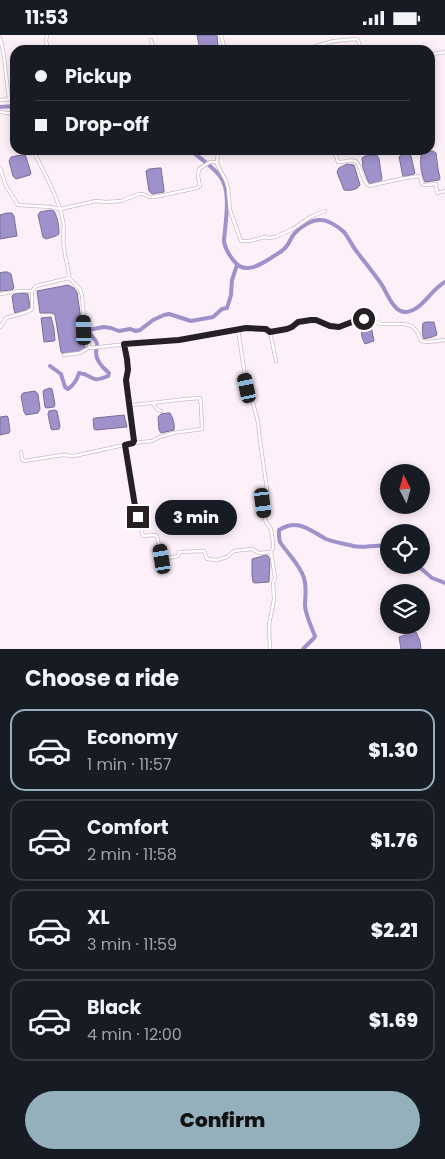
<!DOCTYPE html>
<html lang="en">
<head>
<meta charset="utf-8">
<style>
  :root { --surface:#171b24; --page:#20242c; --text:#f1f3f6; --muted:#9ea1a6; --line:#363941; --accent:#94b0bc }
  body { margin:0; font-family:Poppins,sans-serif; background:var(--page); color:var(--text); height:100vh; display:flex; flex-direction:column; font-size:19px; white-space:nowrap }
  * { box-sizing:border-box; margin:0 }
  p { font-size:16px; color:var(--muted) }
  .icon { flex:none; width:28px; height:28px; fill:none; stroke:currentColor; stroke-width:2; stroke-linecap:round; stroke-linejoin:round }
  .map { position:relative; height:614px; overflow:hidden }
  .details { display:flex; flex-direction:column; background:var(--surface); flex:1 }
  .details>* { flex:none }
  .guide { position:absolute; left:10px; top:10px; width:425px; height:110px; border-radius:15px; box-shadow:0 2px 8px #0003; display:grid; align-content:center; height:110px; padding:0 25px; background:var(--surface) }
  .needle { width:32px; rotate:354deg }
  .buttons { position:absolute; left:380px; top:429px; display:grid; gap:10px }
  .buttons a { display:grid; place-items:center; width:50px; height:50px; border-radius:50%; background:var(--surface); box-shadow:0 2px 8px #0003; font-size:25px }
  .end { position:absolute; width:22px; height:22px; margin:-11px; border:6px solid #262024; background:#fff; box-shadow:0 0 0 2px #fff }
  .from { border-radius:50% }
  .bubble { position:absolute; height:35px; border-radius:18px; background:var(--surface); box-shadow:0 2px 8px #0003; font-size:16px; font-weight:800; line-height:35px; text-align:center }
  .car { position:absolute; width:15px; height:30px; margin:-15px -8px; border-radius:6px; box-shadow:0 0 4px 1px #0007; background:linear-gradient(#222 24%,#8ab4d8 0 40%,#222 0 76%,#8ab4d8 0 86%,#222 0) }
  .guide b { display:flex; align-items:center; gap:18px; height:48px; font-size:19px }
  .guide b+b { border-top:1px solid var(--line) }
  .guide i { width:12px; height:12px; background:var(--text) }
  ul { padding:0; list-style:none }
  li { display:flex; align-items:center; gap:15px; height:82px; margin:0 10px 8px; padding:0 15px; border:2px solid var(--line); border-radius:15px }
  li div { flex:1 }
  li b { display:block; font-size:19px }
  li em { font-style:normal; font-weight:800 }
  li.selected { border-color:var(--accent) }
  li>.icon { width:45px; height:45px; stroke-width:1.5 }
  h2 { padding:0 25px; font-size:22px; line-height:60px }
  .button { display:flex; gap:10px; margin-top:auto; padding:10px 25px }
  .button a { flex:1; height:58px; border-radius:30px; background:var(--accent); color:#111; font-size:20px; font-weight:800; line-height:58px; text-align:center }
  .status { display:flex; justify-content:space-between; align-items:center; height:35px; padding:0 25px; background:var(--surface); direction:ltr }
  .status svg { height:14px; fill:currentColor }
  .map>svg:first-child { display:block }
  .water { fill:#9f91ca; stroke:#7b6f98 }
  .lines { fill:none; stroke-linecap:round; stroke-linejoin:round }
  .canal { stroke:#9f91ca; stroke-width:4 }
  .minor-casing { stroke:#cbbbc5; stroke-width:4 }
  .minor { stroke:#fff; stroke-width:2.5 }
  .route { stroke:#262024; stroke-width:6 }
</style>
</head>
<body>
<div class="status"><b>11:53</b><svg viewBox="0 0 49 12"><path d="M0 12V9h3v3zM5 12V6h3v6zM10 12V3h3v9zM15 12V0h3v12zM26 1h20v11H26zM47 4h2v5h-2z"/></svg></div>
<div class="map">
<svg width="445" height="614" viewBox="0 0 445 614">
  <rect width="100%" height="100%" fill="#fef0f9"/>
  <g class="water">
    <polygon points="197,0 217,0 218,11 215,13 200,15"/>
    <path d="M433,116l3,2 2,16 2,9 -1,2 -14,2c-4,-8 -6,-21 -3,-30z"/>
    <polygon points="406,119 408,119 411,121 415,138 414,139 403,142 399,122 401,120"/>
    <polygon points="21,120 25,120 26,122 31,138 30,140 16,144 13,141 9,126 11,122"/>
    <polygon points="377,120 379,124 382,144 380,147 369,149 363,133 362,123 365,121"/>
    <path d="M347,129l7,1 6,20c-3,5 -10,6 -16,5l-7,-18 2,-4z"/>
    <polygon points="159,133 161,133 164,155 164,157 152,159 149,156 146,136 149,134"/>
    <path d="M50,175l4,1c4,7 5,15 5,23l-3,2 -10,3 -3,-2 -5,-22 2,-3z"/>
    <polygon points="7,178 12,178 14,181 17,201 0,204 0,180"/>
    <polygon points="3,237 8,237 11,239 14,253 12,255 0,256 0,238"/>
    <polygon points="68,250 74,253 77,257 85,313 84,316 63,319 61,317 55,280 52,278 40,278 37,256"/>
    <polygon points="19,258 28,259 30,272 28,275 15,278 14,275 12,261 14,259"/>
    <polygon points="51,282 54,294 55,305 54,306 44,307 41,283"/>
    <path d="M426,287h8l3,13 -5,2 -8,2c-2,-3 -2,-12 -1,-16z"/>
    <path d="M369,290l2,1 3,15 -9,3c-3,-5 -5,-12 -2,-17z"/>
    <polygon points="50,353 52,354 55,369 54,372 46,373 45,372 43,357 44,355"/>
    <polygon points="35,356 38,359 40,374 38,378 26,380 24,377 21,361 23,358"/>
    <polygon points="55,375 57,376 60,391 59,394 52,395 51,394 48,379 49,376"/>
    <path d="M168,378h2c3,5 5,11 4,17l-13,3 -2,-3 -1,-13 3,-3z"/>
    <polygon points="124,380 127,392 96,395 94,394 93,384 95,383"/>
    <polygon points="7,381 8,382 10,396 9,398 0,400 0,382"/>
    <polygon points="266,520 268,521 270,525 269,547 255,548 253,547 252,540 252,524"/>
    <polygon points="413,597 416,597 420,606 421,614 401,614 399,602"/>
  </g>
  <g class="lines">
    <g class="canal">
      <polyline points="0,72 15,71"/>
      <path d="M190,115c10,8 22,16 30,26 12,15 5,47 4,65 1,8 5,14 10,20 10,14 26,4 37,-3 4,-3 9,-5 13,-9 5,-4 6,-10 10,-15 6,-7 18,-15 27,-14 7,0 18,7 23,12 4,5 7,11 10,16 9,12 19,24 28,37 5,8 12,28 24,27 17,-2 25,-23 39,-30"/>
      <path d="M50,331l11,8 4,13 3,2c6,-4 9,-9 11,-16 16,2 10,11 29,3l1,-3c-6,-5 -13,-12 -13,-20 0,-3 1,-6 1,-9 -1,-6 -7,-7 -8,-14l4,-1 11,-2 7,1 8,3 11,-2 6,2 4,-1 13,-10 11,-5 5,-1 22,7 22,-4 9,-8 5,-1 4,-13 1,-15 5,-15"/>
      <polyline points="417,530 432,543 445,548"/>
      <path d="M303,614l11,-11 1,-2c-4,-10 -9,-20 -10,-30 0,-10 2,-18 -1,-28 -4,-13 -16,-24 -24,-36l-1,-5v-7c19,-12 30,0 47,9 7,3 20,5 27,7 12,3 24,-3 36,1"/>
    </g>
    <g class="minor-casing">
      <g id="minor">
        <polyline points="47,0 46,6 48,15"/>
        <polyline points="221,0 225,15"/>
        <polyline points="0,3 3,15 9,64"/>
        <polyline points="151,5 154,15"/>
        <polyline points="302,15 334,6 356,4 358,5 361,15"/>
        <polyline points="422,15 426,15"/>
        <polyline points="430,18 433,19 445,17"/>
        <polyline points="0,65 15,64"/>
        <polyline points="0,77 15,79"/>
        <path d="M33,115c11,23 25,46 30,71 2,9 -1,18 1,27 1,10 5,20 5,30l11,11 2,7 3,34 4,16 2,2 44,-5 44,-3 67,-12 20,1 4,3"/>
        <polyline points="218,115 217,129 226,146 228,153 230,175 241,206 249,206 265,202 269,203 275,202 293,194 312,181 325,176"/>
        <path d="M334,115l4,12c5,1 11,-3 17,-1 6,2 5,18 14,25l31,-7 20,-3 2,8 2,1 12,-1 1,9 8,-2"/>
        <polyline points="0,133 6,151 18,170 51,172 60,174 96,166 106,167 121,166 139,159 143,159 149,162 155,162 197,153 200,151 198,141 199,134 210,127 217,127"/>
        <polyline points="0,259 19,256 32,256"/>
        <polyline points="0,292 6,283 27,277 32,274 32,256 36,251 69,243"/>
        <polyline points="238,295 247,353 250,362 253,368 258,387 260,406 267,454 266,460 263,468 265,484 266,487 271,494 273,508 273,513 271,517 275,543 273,548 274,564 269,590 270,614"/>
        <polyline points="64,320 80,318 90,312"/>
        <polyline points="276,326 270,297 291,293 296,288 302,286 316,285 330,291 339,292 352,287 365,284 371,285 381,289 404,289 412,291 418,298 421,306 428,307 445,305"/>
        <polyline points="153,369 158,375 161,376"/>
        <path d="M130,370c23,-1 46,-6 70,-7l1,8 1,23 -29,4 -13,4 -8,4 -19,2"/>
        <polyline points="125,410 135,471 143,501 154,500 157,501 162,524 178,521 179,517 181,517 204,516 207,524 217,525 227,522 234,516 252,514 259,518 271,517"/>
        <path d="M21,417l1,7 2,2 38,-6 12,1 59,-13 1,-2 -8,-64c2,-11 1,-22 -2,-33"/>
      </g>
    </g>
    <use href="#minor" class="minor"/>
  </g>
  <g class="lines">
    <polyline class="route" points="138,482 135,471 125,410 133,408 134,406 126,345 128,335 127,324 124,309 179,305 246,293 266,294 270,297 287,294 292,292 298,287 311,285 316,285 330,291 339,292 352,287 364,284"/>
  </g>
</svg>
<div class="buttons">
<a><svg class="needle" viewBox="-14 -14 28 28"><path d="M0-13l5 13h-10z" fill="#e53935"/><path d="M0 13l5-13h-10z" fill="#9ea1a6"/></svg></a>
<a><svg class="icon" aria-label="locate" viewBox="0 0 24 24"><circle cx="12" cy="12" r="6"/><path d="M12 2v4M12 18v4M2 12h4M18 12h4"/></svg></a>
<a><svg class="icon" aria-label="layers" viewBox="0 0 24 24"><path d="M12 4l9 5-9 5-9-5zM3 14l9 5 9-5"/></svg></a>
</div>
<i class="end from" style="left:364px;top:284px"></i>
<i class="end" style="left:138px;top:482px"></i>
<div class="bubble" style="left:155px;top:465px;width:82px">3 min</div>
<i class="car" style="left:84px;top:295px;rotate:358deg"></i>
<i class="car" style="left:247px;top:353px;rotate:348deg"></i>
<i class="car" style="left:263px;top:468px;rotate:173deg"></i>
<i class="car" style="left:162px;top:524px;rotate:351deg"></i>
<div class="guide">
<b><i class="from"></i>Pickup</b>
<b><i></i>Drop-off</b>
</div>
</div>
<section class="details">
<h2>Choose a ride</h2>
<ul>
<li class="selected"><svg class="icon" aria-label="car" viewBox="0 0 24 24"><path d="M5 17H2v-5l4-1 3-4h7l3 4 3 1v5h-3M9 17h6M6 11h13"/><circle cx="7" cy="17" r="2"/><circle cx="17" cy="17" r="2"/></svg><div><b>Economy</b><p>1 min · 11:57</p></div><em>$1.30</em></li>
<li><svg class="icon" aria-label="car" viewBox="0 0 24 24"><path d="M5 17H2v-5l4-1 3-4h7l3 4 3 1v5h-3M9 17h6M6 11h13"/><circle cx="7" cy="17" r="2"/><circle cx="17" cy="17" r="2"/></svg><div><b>Comfort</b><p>2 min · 11:58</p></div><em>$1.76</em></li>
<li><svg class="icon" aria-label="car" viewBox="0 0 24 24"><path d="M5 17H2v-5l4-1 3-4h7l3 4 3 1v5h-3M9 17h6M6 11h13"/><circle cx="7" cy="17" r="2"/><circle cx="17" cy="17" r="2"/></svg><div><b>XL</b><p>3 min · 11:59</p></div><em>$2.21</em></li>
<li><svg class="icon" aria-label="car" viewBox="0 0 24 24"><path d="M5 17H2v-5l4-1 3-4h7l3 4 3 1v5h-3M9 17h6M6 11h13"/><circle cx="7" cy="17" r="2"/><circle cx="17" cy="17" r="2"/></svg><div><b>Black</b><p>4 min · 12:00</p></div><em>$1.69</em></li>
</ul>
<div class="button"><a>Confirm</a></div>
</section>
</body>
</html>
